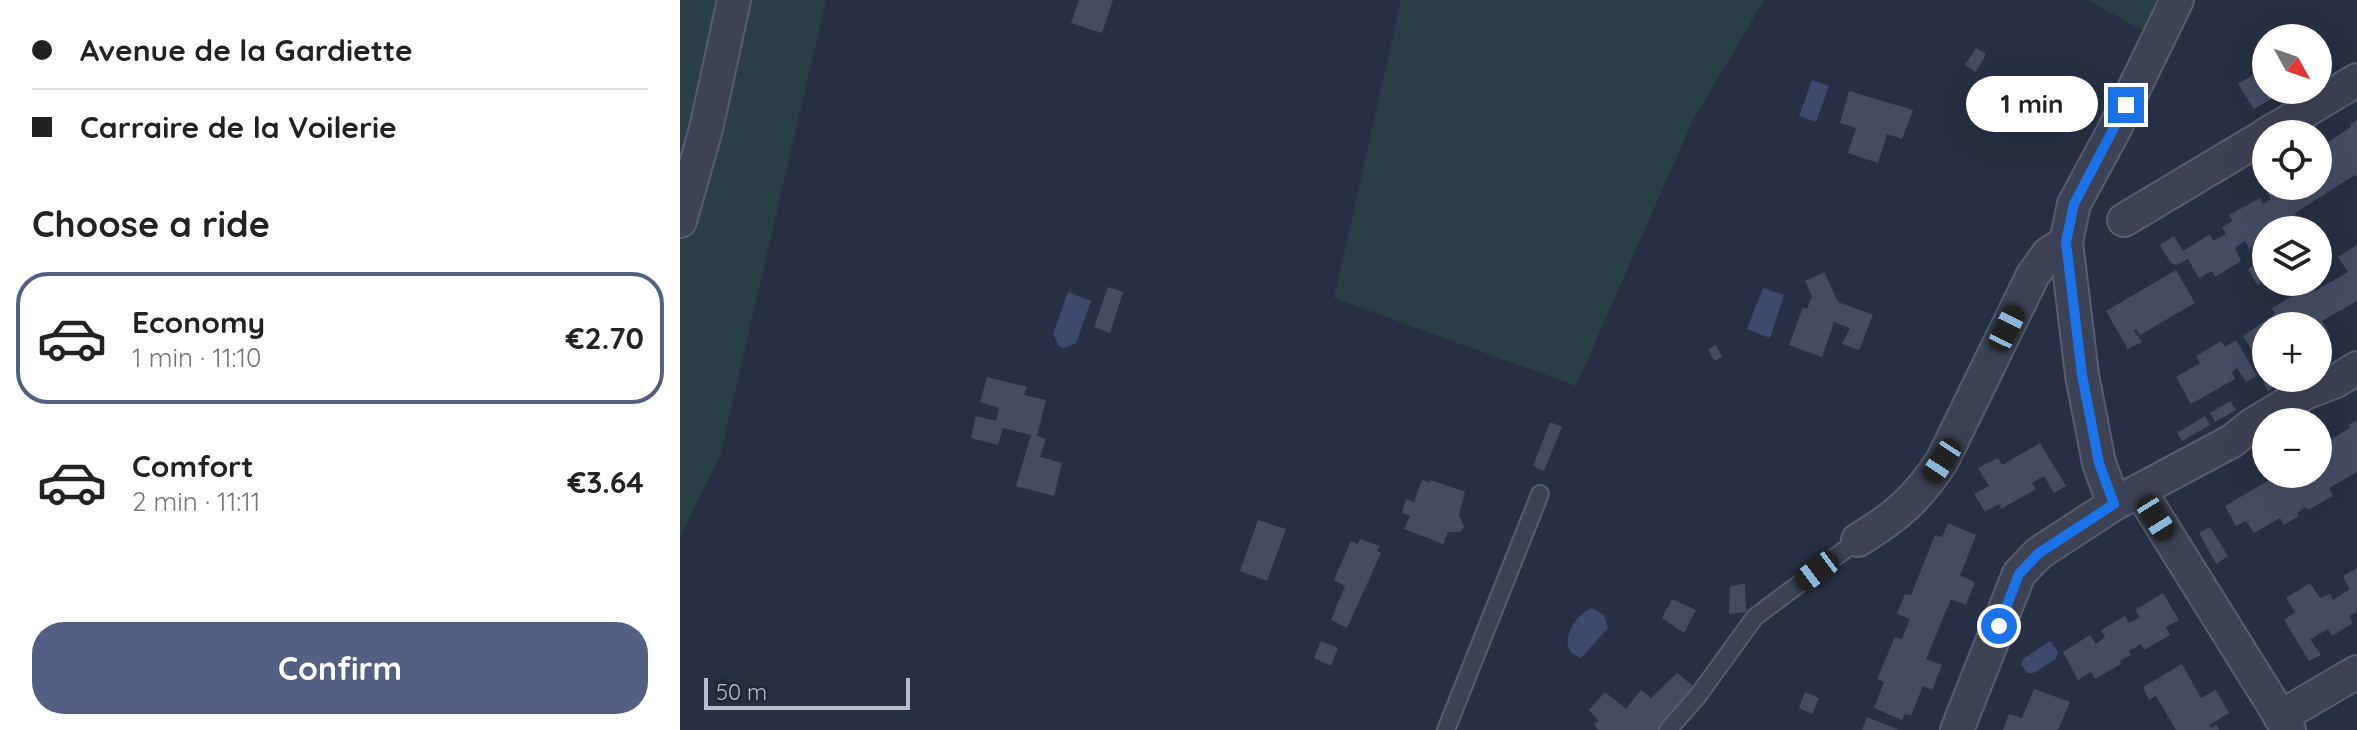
<!DOCTYPE html>
<html lang="en">
<head>
<meta charset="utf-8">
<style>
  :root { --surface:#fff; --page:#f2f2f2; --text:#222; --muted:#767676; --line:#e0e0e0; --accent:#546083 }
  body { margin:0; font-family:Quicksand,sans-serif; background:var(--page); color:var(--text); height:100vh; display:flex; flex-direction:column; font-size:30px; white-space:nowrap }
  * { box-sizing:border-box; margin:0 }
  p { font-size:26px; color:var(--muted) }
  .icon { flex:none; width:44px; height:44px; fill:none; stroke:currentColor; stroke-width:2; stroke-linecap:round; stroke-linejoin:round }
  .map { position:relative; flex:1; overflow:hidden }
  .drawer { display:flex; flex-direction:column; background:var(--surface); width:680px }
  .drawer>* { flex:none }
  .banner { display:grid; align-content:center; height:176px; padding:0 32px; background:var(--surface) }
  .needle { width:52px; rotate:130deg }
  .fabs { position:absolute; left:1572px; top:24px; display:grid; gap:16px }
  .fabs a { display:grid; place-items:center; width:80px; height:80px; border-radius:50%; background:var(--surface); box-shadow:0 8px 32px #0002; font-size:40px }
  .scale { position:absolute; left:24px; bottom:20px; width:206px; box-sizing:border-box; padding-left:8px; border:4px solid #b9becd; border-top:0; font-size:22px; line-height:28px; white-space:nowrap; color:#b9becd; -webkit-text-stroke:6px #202739; paint-order:stroke }
  .end { position:absolute; width:36px; height:36px; margin:-18px; border:10px solid #1a73e8; background:#fff; box-shadow:0 0 0 4px #fff }
  .from { border-radius:50% }
  .bubble { position:absolute; height:56px; border-radius:28px; background:var(--surface); box-shadow:0 8px 32px #0002; font-size:26px; font-weight:700; line-height:56px; text-align:center }
  .car { position:absolute; width:24px; height:48px; margin:-24px -12px; border-radius:10px; box-shadow:0 0 6px 2px #0007; background:linear-gradient(#222 24%,#8ab4d8 0 40%,#222 0 76%,#8ab4d8 0 86%,#222 0) }
  .banner b { display:flex; align-items:center; gap:28px; height:76px; font-size:30px }
  .banner b+b { border-top:2px solid var(--line) }
  .banner i { width:20px; height:20px; background:var(--text) }
  ul { padding:0; list-style:none }
  li { display:flex; align-items:center; gap:24px; height:132px; margin:0 16px 12px; padding:0 16px; border:4px solid transparent; border-radius:32px }
  li div { flex:1 }
  li b { display:block; font-size:30px }
  li em { font-style:normal; font-weight:700 }
  li.selected { border-color:var(--accent) }
  li>.icon { width:72px; height:72px; stroke-width:1.5 }
  h2 { padding:0 32px; font-size:36px; line-height:96px }
  .action { display:flex; gap:16px; margin-top:auto; padding:16px 32px }
  .action a { flex:1; height:92px; border-radius:32px; background:var(--accent); color:#fff; font-size:32px; font-weight:700; line-height:92px; text-align:center }
  main { display:flex; flex:1; min-height:0 }
  .map>svg:first-child { display:block }
  .green { fill:#293e45 }
  .water { fill:#3d4a6d }
  .building { fill:#444c64 }
  .lines { fill:none; stroke-linecap:round; stroke-linejoin:round }
  .service-casing { stroke:#575d6e; stroke-width:20 }
  .minor-casing { stroke:#575d6e; stroke-width:36 }
  .service { stroke:#3c4254; stroke-width:16 }
  .minor { stroke:#3c4254; stroke-width:32 }
  .route { stroke:#1a73e8; stroke-width:10 }
</style>
</head>
<body>
<main>
<section class="drawer">
<div class="banner">
<b><i class="from"></i>Avenue de la Gardiette</b>
<b><i></i>Carraire de la Voilerie</b>
</div>
<h2>Choose a ride</h2>
<ul>
<li class="selected"><svg class="icon" aria-label="car" viewBox="0 0 24 24"><path d="M5 17H2v-5l4-1 3-4h7l3 4 3 1v5h-3M9 17h6M6 11h13"/><circle cx="7" cy="17" r="2"/><circle cx="17" cy="17" r="2"/></svg><div><b>Economy</b><p>1 min · 11:10</p></div><em>€2.70</em></li>
<li><svg class="icon" aria-label="car" viewBox="0 0 24 24"><path d="M5 17H2v-5l4-1 3-4h7l3 4 3 1v5h-3M9 17h6M6 11h13"/><circle cx="7" cy="17" r="2"/><circle cx="17" cy="17" r="2"/></svg><div><b>Comfort</b><p>2 min · 11:11</p></div><em>€3.64</em></li>
</ul>
<div class="action"><a>Confirm</a></div>
</section>
<div class="map">
<svg width="1677" height="730" viewBox="0 0 1677 730">
  <rect width="100%" height="100%" fill="#272f44"/>
  <g class="green">
    <polygon points="0,0 146,0 40,456 0,538"/>
    <polygon points="721,0 1084,0 1012,122 896,386 654,298"/>
    <polygon points="1407,0 1478,0 1464,31"/>
  </g>
  <g class="water">
    <polygon points="1132,80 1149,86 1136,122 1119,116"/>
    <polygon points="1083,288 1104,295 1090,338 1067,329"/>
    <polygon points="388,292 411,301 396,343 384,348 379,346 373,334"/>
    <path d="M912,608l12,7 4,13 -27,30c-27,-8 -8,-43 11,-50z"/>
    <polygon points="1368,642 1371,642 1378,652 1376,659 1353,673 1347,673 1341,664 1343,659"/>
  </g>
  <g class="building">
    <polygon points="399,0 433,0 422,33 391,23"/>
    <polygon points="1611,27 1618,38 1593,38"/>
    <polygon points="1631,31 1636,38 1618,38"/>
    <polygon points="1638,42 1651,65 1639,71 1638,69"/>
    <polygon points="1296,48 1306,54 1296,72 1285,65"/>
    <polygon points="1586,67 1586,90 1607,90 1574,109 1558,84"/>
    <polygon points="1169,91 1233,110 1222,139 1207,134 1198,163 1168,153 1176,128 1160,123"/>
    <polygon points="1677,120 1677,178 1675,175 1615,213 1616,216 1605,223 1607,226 1600,230 1586,230 1586,239 1569,249 1565,241 1555,248 1561,261 1535,277 1532,271 1519,278 1508,259 1497,265 1491,263 1480,245 1494,236 1503,251 1530,234 1533,241 1546,234 1542,227 1553,221 1549,215 1580,198 1583,204 1591,199 1588,193 1600,186 1638,186 1638,149 1671,127 1670,124"/>
    <polygon points="1677,245 1677,301 1642,321 1650,335 1638,342 1638,326 1586,326 1586,349 1575,355 1563,336 1595,314 1592,308 1632,285 1635,291 1668,272 1658,257"/>
    <polygon points="1577,263 1586,278 1578,286 1568,269"/>
    <polygon points="1496,270 1515,303 1460,335 1456,329 1454,331 1462,342 1448,349 1426,311"/>
    <polygon points="1144,272 1158,302 1193,315 1179,350 1162,344 1170,328 1154,322 1142,357 1109,345 1123,307 1127,309 1132,296 1125,281"/>
    <polygon points="428,287 443,292 430,333 414,327"/>
    <polygon points="1556,340 1577,376 1566,382 1557,368 1552,372 1555,379 1511,404 1496,377 1520,363 1516,356 1541,341 1545,347"/>
    <polygon points="1036,345 1042,357 1034,361 1028,349"/>
    <polygon points="307,377 347,387 344,395 366,400 357,436 366,439 360,457 382,463 374,496 336,486 351,435 323,428 318,445 291,438 296,416 316,421 319,408 300,402"/>
    <polygon points="1592,378 1611,378 1588,391 1584,383"/>
    <polygon points="1550,401 1556,410 1535,422 1530,413"/>
    <polygon points="1525,416 1530,425 1502,441 1497,433"/>
    <polygon points="1677,420 1677,472 1649,488 1653,496 1628,510 1626,507 1617,513 1619,516 1604,525 1600,518 1574,533 1566,521 1556,526 1545,506 1596,476 1600,483 1610,478 1613,483 1622,478 1620,474 1638,474 1638,460 1649,454 1643,444 1670,428 1668,425"/>
    <polygon points="870,422 882,427 864,471 853,466"/>
    <polygon points="1360,443 1386,486 1374,493 1364,476 1352,483 1356,489 1321,509 1319,504 1305,512 1294,494 1309,486 1298,468 1318,458 1322,465"/>
    <polygon points="742,480 750,483 751,480 785,492 779,515 784,527 780,532 768,532 763,544 724,529 730,516 722,513 726,499 734,502"/>
    <polygon points="578,520 606,529 587,581 560,571"/>
    <polygon points="1268,523 1296,535 1280,576 1295,582 1286,605 1271,599 1246,659 1262,665 1252,690 1243,686 1231,716 1225,714 1222,720 1194,708 1204,682 1197,679 1215,637 1222,639 1230,619 1217,614 1225,594 1231,595 1255,535 1262,537"/>
    <polygon points="1530,527 1548,556 1536,564 1519,533"/>
    <polygon points="680,539 700,546 697,551 701,553 667,628 651,620 665,586 654,580 671,541 678,544"/>
    <polygon points="1677,568 1677,612 1669,616 1673,623 1652,636 1648,629 1630,639 1641,655 1629,661 1604,620 1615,612 1606,598 1630,583 1640,598 1650,594 1653,600 1670,589 1663,576"/>
    <polygon points="1065,583 1066,612 1049,614 1050,587"/>
    <polygon points="1483,593 1499,620 1486,627 1490,635 1464,650 1461,644 1449,651 1451,655 1440,661 1441,664 1415,679 1411,672 1398,680 1383,652 1410,635 1416,644 1425,637 1421,630 1445,616 1449,623 1460,617 1455,610"/>
    <polygon points="992,599 1016,610 1004,633 982,618"/>
    <polygon points="641,641 658,648 651,666 634,658"/>
    <polygon points="1502,664 1521,698 1536,690 1549,713 1529,725 1531,728 1537,725 1539,730 1496,730 1476,696 1469,700 1463,687"/>
    <polygon points="997,673 1017,689 980,730 918,730 914,724 919,721 909,710 925,692 946,709 961,690 971,698"/>
    <polygon points="1354,689 1390,702 1378,730 1323,730 1329,714 1342,718"/>
    <polygon points="1125,692 1139,698 1132,714 1119,708"/>
    <polygon points="1187,717 1219,730 1182,730"/>
  </g>
  <g class="lines">
    <g class="service-casing">
      <g id="service">
        <polyline points="766,730 860,494"/>
        <polyline points="988,730 1017,697 1075,617 1178,540"/>
      </g>
    </g>
    <g class="minor-casing">
      <g id="minor">
        <polyline points="1587,134 1677,80"/>
        <polyline points="1444,220 1586,135"/>
        <polyline points="0,221 26,129 54,0"/>
        <polyline points="1460,491 1609,730"/>
        <polyline points="1434,504 1419,463 1402,375 1386,242 1394,204 1433,132 1497,0"/>
        <path d="M1178,540c37,-22 60,-42 84,-79l91,-186 15,-21 18,-12"/>
        <polyline points="1600,717 1677,672"/>
        <polyline points="1277,730 1339,574 1359,553 1434,504 1552,441 1572,425 1625,393 1656,381 1677,368"/>
      </g>
    </g>
    <use href="#service" class="service"/>
    <use href="#minor" class="minor"/>
  </g>
  <g class="lines">
    <polyline class="route" points="1319,626 1339,574 1359,553 1434,504 1419,463 1402,375 1386,242 1394,204 1446,105"/>
  </g>
</svg>
<div class="fabs">
<a><svg class="needle" viewBox="-14 -14 28 28"><path d="M0-13l5 13h-10z" fill="#e53935"/><path d="M0 13l5-13h-10z" fill="#767676"/></svg></a>
<a><svg class="icon" aria-label="locate" viewBox="0 0 24 24"><circle cx="12" cy="12" r="6"/><path d="M12 2v4M12 18v4M2 12h4M18 12h4"/></svg></a>
<a><svg class="icon" aria-label="layers" viewBox="0 0 24 24"><path d="M12 4l9 5-9 5-9-5zM3 14l9 5 9-5"/></svg></a>
<a>+</a>
<a>−</a>
</div>
<div class="scale">50 m</div>
<i class="end from" style="left:1319px;top:626px"></i>
<i class="end" style="left:1446px;top:105px"></i>
<div class="bubble" style="left:1286px;top:76px;width:132px">1 min</div>
<i class="car" style="left:1327px;top:328px;rotate:26deg"></i>
<i class="car" style="left:1262px;top:461px;rotate:213deg"></i>
<i class="car" style="left:1476px;top:518px;rotate:148deg"></i>
<i class="car" style="left:1137px;top:571px;rotate:233deg"></i>
</div>
</main>
</body>
</html>
